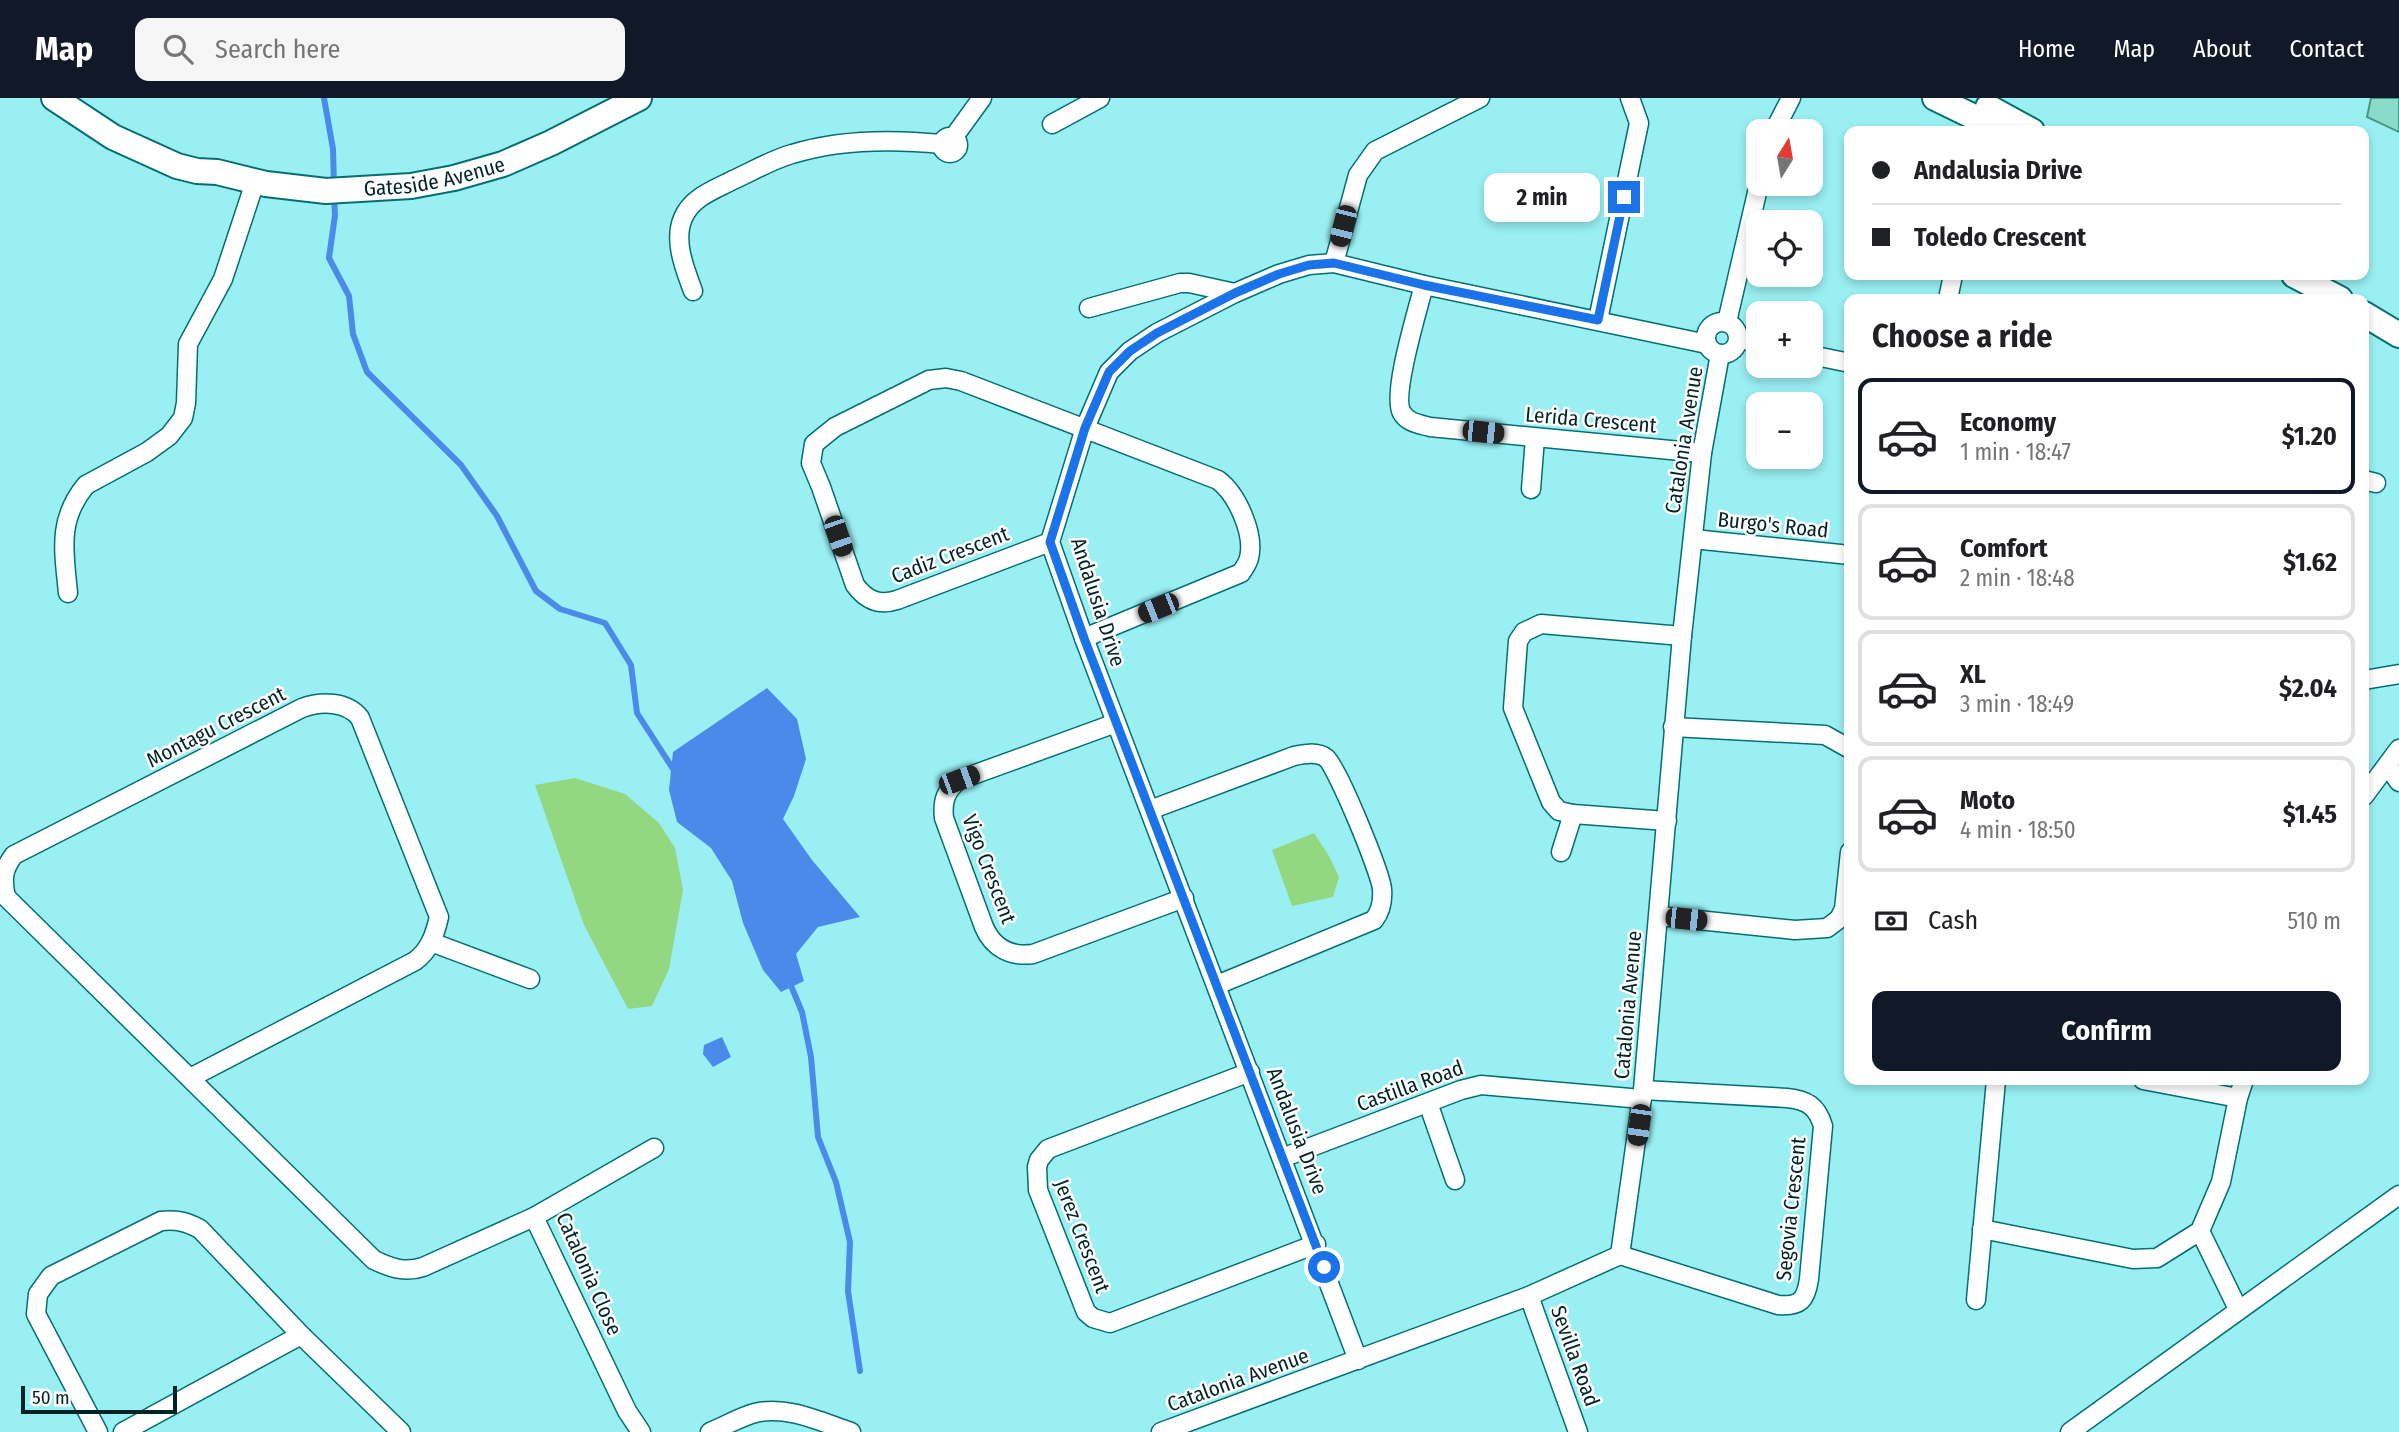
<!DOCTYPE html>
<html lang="en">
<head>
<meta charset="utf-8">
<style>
  :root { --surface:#fff; --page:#f6f6f6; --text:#202124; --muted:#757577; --line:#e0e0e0; --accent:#111827 }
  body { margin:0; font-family:"Fira Sans Condensed",sans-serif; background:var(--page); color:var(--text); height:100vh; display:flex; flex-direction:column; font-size:26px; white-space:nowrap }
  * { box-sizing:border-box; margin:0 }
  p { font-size:23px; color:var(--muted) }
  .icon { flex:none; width:38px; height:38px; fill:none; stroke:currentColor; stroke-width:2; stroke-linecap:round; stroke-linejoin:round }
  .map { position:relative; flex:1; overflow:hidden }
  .details { position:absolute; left:1844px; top:196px; width:525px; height:791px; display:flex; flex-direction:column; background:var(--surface); border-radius:14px; box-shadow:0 4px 10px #0003 }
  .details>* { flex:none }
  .top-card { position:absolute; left:1844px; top:28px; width:525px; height:154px; border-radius:14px; box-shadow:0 4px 10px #0003; display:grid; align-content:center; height:154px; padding:0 28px; background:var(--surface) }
  .needle { width:46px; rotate:11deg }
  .fabs { position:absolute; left:1746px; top:21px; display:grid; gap:14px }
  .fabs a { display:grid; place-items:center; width:77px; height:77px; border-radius:14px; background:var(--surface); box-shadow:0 4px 10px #0003; font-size:35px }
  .scale { position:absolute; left:21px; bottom:18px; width:156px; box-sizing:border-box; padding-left:7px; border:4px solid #002426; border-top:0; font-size:19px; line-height:24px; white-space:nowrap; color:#002426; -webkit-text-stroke:5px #fefefe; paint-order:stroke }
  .end { position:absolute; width:32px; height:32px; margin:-16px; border:9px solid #1a73e8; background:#fff; box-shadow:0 0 0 4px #fff }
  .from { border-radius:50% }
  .bubble { position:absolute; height:49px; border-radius:14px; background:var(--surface); box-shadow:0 4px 10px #0003; font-size:23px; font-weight:700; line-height:49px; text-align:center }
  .car { position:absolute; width:21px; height:42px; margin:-21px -10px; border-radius:9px; box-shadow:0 0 5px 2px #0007; background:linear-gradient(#222 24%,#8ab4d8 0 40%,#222 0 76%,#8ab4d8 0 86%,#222 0) }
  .top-card b { display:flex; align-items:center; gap:24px; height:66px; font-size:26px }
  .top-card b+b { border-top:2px solid var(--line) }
  .top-card i { width:18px; height:18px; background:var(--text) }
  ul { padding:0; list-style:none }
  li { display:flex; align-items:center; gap:21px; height:116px; margin:0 14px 10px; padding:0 14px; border:4px solid var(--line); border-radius:14px }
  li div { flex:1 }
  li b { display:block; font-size:26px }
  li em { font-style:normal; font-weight:700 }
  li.on { border-color:var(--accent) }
  li>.icon { width:63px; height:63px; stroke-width:1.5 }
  h2 { padding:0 28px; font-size:32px; line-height:84px }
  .pay { display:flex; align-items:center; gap:18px; height:77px; padding:0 28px; font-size:26px }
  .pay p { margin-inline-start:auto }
  .cta { display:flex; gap:14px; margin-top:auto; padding:14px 28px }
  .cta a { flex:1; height:80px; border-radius:14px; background:var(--accent); color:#fff; font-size:28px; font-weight:700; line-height:80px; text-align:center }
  header { display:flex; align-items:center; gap:42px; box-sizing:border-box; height:98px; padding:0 35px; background:var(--accent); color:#fff }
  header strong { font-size:33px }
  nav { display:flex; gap:38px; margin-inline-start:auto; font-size:24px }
  .search { width:490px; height:63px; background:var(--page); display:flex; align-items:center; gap:18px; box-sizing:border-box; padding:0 24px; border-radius:14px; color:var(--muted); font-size:26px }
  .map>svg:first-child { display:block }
  .green { fill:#94d781 }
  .water { fill:#4c8aea }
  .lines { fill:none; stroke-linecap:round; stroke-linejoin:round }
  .stream { stroke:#4c8aea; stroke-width:6 }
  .building { fill:#8bdbc9; stroke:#479788; stroke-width:2 }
  .street-casing { stroke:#046f73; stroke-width:21 }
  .secondary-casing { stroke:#046f73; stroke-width:28 }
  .street { stroke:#fff; stroke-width:18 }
  .secondary { stroke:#fff; stroke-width:24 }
  .route { stroke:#1a73e8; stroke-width:9 }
  .labels { text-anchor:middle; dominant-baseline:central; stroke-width:5; stroke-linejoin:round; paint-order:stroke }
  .street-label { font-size:21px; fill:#002426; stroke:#fefefe }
</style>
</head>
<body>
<header>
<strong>Map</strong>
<div class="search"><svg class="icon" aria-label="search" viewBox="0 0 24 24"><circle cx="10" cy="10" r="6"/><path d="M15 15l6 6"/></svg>Search here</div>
<nav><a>Home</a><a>Map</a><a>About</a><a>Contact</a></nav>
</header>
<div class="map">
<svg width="2399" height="1334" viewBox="0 0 2399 1334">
  <rect width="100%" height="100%" fill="#99eff2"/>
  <g class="green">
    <polygon points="575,680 625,696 659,725 675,750 683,792 669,871 652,908 628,911 584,827 535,687"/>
    <polygon points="1314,735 1329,758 1339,779 1333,799 1292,808 1272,752"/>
  </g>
  <g class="water">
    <polygon points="767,590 797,621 806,661 794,698 783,721 812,762 860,819 818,829 796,856 804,883 781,894 763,872 743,825 732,783 711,750 677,724 669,692 673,654"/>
    <polygon points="722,939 731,959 713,969 703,956 704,947"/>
  </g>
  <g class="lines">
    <g class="stream">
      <polyline points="324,0 333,51 334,88"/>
      <polyline points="334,99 335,117 329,160 349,198 353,236 367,274 461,367 497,418 536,493 560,511 605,525 631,567 637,615 675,674"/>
      <polyline points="789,883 802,914 811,959 818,1039 836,1084 850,1144 848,1193 860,1273"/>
    </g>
  </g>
  <polygon class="building" points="2371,0 2399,0 2399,34 2367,19"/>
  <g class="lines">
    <g class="street-casing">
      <g id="street">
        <polyline points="1052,26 1100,0"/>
        <polyline points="1774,33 1791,0"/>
        <circle cx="950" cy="47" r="8"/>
        <polyline points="953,40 982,0"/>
        <polyline points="1334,165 1358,77 1375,53 1480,0"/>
        <path d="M1424,187c-6,24 -33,110 -22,128 6,10 18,11 28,14l272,26"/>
        <path d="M693,193c-8,-22 -20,-50 -10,-73 9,-21 31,-28 50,-38 20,-9 38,-20 59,-26 48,-15 100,-15 150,-10"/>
        <polyline points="1948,201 1953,177"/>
        <polyline points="1089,210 1180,185 1189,185 1235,195"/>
        <polyline points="1598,222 1639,25 1630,0"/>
        <circle cx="1722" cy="240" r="16"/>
        <polyline points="1727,224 1759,86"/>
        <polyline points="1739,241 1759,245"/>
        <polyline points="1811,257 1850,265"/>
        <polyline points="2364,382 2376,385"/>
        <polyline points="1531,391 1535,340"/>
        <polyline points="1693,441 1850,457"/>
        <path d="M1050,444l-153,58c-18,6 -31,0 -42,-15l-34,-98 -10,-24 3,-19 21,-17 94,-47 17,-2 15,3 257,99c19,14 37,54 31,78 -1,5 -5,10 -8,15l-157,65"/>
        <path d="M68,495c-4,-42 -11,-73 18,-108l61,-33 22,-16 14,-18 3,-15 2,-59 35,-65 32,-97"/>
        <polyline points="2364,582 2399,576"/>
        <path d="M1116,625l-157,57c-13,10 -17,21 -15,38l40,109c9,21 27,30 49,27l151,-56"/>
        <polyline points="1673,629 1825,637 1850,651"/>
        <polyline points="2388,668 2399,684"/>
        <polyline points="2364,698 2399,651"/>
        <path d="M1150,712l144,-54c9,-2 23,-5 32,2 11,8 55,116 56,131 1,12 -1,22 -8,31l-157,65"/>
        <polyline points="1667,723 1573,716 1559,713 1551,704 1513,610 1518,543 1524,534 1541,526 1682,538"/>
        <polyline points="1561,754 1573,716"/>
        <polyline points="1659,818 1795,832 1827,830 1839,821 1844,811 1850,754"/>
        <polyline points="431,844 530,881"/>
        <polyline points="1250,974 1048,1051 1039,1062 1037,1069 1038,1092 1086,1214 1093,1220 1110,1225 1316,1146"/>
        <path d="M190,980l225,-117c15,-11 20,-27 24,-44l-79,-199c-13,-17 -39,-17 -58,-10l-288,147c-11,14 -12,24 -8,42l368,363c17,8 31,13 49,7l111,-50 120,-69"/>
        <polyline points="2143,982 2238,1000"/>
        <polyline points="1428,1005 1455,1082"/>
        <polyline points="1282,1060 1461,992 1481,987 1642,1001"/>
        <polyline points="534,1119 627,1313 641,1334"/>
        <polyline points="1982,1131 2133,1161 2157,1160 2200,1133 2221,1084 2238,1000 2244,982"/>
        <polyline points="2200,1133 2238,1211"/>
        <polyline points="1620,1157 1643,992 1682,538 1702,355 1720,256"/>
        <path d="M1620,1157l158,50c22,2 28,-5 31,-26l14,-153c-6,-20 -16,-26 -36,-28l-144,-8"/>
        <polyline points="1529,1198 1578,1334"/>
        <polyline points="1976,1202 1996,982"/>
        <polyline points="1358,1262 1084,540 1050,444 1085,330 1109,274 1130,253 1157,235 1235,195 1279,176 1309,167 1334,165 1424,187 1707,246"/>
        <path d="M98,1334l-62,-118 2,-20 13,-18 110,-55c15,-2 26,1 39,8l101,106 100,97"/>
        <polyline points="123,1334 301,1237"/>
        <path d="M710,1334c15,-6 30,-15 45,-19 32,-8 66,9 96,19"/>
        <polyline points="1161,1334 1529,1198 1620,1157"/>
        <polyline points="2070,1334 2399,1097"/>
      </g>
    </g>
    <g class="secondary-casing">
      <g id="secondary">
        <path id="s1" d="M54,0l59,39 64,29 20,5 20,1 49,12 60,7 85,-5 43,-8 49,-14 48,-21 88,-45"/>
        <polyline points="1935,0 2003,33"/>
        <polyline points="1988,9 2032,33"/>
        <polyline points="2294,177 2340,201"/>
        <polyline points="2364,216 2399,237"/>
      </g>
    </g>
    <use href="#street" class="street"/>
    <use href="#secondary" class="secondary"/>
  </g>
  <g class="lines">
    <polyline class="route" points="1324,1169 1084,540 1050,444 1085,330 1109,274 1130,253 1157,235 1235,195 1279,176 1309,167 1334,165 1424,187 1598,222 1624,99"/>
  </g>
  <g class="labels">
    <g class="street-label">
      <text stroke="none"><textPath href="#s1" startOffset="402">Gateside Avenue</textPath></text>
      <text transform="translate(1591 322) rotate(5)">Lerida Crescent</text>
      <text transform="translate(1684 342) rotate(-81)">Catalonia Avenue</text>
      <text transform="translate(1773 427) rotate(6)">Burgo's Road</text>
      <text transform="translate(950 457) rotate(-21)">Cadiz Crescent</text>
      <text transform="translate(1098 504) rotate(72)">Andalusia Drive</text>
      <text transform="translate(216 629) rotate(-27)">Montagu Crescent</text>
      <text transform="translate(989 771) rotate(69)">Vigo Crescent</text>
      <text transform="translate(1628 907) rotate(-85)">Catalonia Avenue</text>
      <text transform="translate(1410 988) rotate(-20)">Castilla Road</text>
      <text transform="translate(1297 1033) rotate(69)">Andalusia Drive</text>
      <text transform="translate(1791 1111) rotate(-84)">Segovia Crescent</text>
      <text transform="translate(1082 1138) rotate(69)">Jerez Crescent</text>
      <text transform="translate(589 1176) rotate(66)">Catalonia Close</text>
      <text transform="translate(1575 1258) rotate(70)">Sevilla Road</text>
      <text transform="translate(1238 1282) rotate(-20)">Catalonia Avenue</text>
    </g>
  </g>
</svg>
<div class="fabs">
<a><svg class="needle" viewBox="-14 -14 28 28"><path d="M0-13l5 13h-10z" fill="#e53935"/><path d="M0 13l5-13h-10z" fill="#757577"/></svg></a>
<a><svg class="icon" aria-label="locate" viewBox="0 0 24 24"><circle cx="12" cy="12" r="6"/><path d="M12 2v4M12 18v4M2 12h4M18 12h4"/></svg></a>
<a>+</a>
<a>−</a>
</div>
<div class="scale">50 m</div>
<i class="end from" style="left:1324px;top:1169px"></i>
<i class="end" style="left:1624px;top:99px"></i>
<div class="bubble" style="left:1484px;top:75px;width:116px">2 min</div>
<i class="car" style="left:1343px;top:128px;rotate:194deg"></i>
<i class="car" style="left:1483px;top:334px;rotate:96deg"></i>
<i class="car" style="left:838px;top:438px;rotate:161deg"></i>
<i class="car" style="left:1158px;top:510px;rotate:248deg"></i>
<i class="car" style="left:959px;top:682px;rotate:70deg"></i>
<i class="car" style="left:1686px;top:821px;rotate:96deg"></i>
<i class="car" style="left:1639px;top:1027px;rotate:188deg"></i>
<div class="top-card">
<b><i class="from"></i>Andalusia Drive</b>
<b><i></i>Toledo Crescent</b>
</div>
<section class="details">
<h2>Choose a ride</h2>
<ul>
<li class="on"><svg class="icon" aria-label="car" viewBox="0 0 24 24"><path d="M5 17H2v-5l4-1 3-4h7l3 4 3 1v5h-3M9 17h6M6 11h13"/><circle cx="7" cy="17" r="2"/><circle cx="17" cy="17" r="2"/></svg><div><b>Economy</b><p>1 min · 18:47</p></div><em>$1.20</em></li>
<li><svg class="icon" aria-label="car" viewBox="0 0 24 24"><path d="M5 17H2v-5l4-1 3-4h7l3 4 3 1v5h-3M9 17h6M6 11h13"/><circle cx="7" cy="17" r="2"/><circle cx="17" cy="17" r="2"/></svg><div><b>Comfort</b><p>2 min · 18:48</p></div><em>$1.62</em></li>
<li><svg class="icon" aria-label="car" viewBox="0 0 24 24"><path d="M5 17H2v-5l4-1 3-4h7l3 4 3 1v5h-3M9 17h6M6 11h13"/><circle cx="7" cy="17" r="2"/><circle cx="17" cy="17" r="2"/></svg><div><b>XL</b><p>3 min · 18:49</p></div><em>$2.04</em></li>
<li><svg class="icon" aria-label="car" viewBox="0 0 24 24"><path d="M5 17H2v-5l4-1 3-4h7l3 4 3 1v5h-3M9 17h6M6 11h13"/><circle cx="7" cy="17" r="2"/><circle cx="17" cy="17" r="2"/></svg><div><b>Moto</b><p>4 min · 18:50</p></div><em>$1.45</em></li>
</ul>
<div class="pay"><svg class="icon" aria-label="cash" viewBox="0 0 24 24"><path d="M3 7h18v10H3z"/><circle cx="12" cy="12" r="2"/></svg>Cash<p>510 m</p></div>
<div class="cta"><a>Confirm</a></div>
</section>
</div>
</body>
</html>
